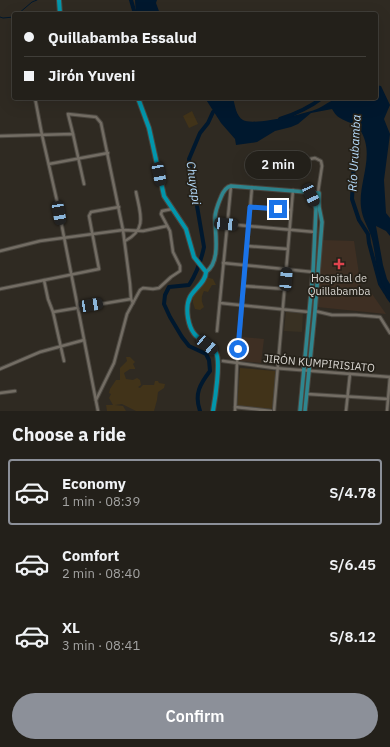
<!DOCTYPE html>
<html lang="en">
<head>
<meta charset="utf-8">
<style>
  :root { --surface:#23201a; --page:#2f2d27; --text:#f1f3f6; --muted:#a3a3a2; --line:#403e39; --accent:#8c9099 }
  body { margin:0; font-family:"IBM Plex Sans",sans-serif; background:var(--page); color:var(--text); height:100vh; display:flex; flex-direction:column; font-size:15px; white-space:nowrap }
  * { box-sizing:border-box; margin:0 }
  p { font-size:13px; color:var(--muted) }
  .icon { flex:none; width:22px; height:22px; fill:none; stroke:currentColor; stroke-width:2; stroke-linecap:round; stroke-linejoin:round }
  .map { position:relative; height:411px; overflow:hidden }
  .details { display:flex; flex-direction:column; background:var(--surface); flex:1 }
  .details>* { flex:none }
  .hud { position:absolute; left:12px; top:12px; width:366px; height:88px; border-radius:4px; box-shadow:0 4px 16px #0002,0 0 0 1px var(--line); display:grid; align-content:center; height:88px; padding:0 12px; background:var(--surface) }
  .end { position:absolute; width:18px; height:18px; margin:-9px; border:5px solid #1a73e8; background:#fff; box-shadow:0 0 0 2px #fff }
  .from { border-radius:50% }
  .bubble { position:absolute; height:28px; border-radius:14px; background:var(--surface); box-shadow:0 4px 16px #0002,0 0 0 1px var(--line); font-size:13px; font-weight:600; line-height:28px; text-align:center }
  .car { position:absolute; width:12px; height:24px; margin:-12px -6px; border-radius:5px; box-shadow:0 0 3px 1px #0007; background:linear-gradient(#222 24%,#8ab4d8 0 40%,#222 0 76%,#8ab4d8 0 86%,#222 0) }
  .hud b { display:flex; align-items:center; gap:14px; height:38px; font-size:15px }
  .hud b+b { border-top:1px solid var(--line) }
  .hud i { width:10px; height:10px; background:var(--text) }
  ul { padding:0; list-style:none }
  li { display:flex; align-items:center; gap:12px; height:66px; margin:0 8px 6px; padding:0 4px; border:2px solid transparent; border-radius:4px }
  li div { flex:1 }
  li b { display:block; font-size:15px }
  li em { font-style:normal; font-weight:600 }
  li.active { border-color:var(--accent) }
  li>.icon { width:36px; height:36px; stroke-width:1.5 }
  h2 { padding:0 12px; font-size:18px; line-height:48px }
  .cta { display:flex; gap:8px; margin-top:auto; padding:8px 12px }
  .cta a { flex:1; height:46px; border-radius:24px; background:var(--accent); color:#fff; font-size:16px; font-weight:600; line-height:46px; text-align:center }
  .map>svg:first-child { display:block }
  .built { fill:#393123 }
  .medical { fill:#3e2f23 }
  .green { fill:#413319 }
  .water { fill:#00182e }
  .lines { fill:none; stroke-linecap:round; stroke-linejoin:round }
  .stream { stroke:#00182e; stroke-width:1 }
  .river { stroke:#00182e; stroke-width:4 }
  .minor-casing { stroke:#4a463f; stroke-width:4.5 }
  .major-casing { stroke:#4a463f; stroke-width:5.5 }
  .highway-casing { stroke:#4a463f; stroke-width:6 }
  .minor { stroke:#736d64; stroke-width:2.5 }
  .major { stroke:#2f868f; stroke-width:3.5 }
  .highway { stroke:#0296ac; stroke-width:4 }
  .route { stroke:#1a73e8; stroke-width:5 }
  .health-dot { fill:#e0444e; stroke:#252119; stroke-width:1.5 }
  .labels { text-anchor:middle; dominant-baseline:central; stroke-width:3.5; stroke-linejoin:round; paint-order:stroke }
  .poi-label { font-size:11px; fill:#dad7d2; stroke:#252119 }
  .street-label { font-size:11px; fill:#dad7d2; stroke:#252119 }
  .water-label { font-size:12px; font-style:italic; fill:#b7ddfe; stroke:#252119 }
</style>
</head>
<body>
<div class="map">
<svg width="390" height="411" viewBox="0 0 390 411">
  <rect width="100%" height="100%" fill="#2f2a22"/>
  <polygon class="built" points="286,311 303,312 302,332 284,331"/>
  <g class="medical">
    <polygon points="322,240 354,241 361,287 372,294 386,314 317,307"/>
    <polygon points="242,337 264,339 261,363 240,361"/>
  </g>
  <g class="green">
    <polygon points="192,111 198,124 189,128 183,116"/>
    <polygon points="319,222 322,222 315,308 311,307"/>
    <path d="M206,277l7,2 3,6h-4l-4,7 -4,-1c-3,6 -3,10 0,16l-4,3 -5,-1 -2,-6v-3l-3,-1z"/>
    <polygon points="311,312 315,312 310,367 307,367"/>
    <polygon points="126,357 130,357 135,362 133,364 135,368 135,369 130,369 124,373 126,379 133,380 137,378 140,380 141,385 138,387 140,388 143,385 154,385 155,381 158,381 159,383 165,384 164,388 158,392 157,400 154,411 136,411 122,404 115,405 123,406 126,411 107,411 106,405 113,405 109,398 111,394 109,393 110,389 116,380 120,380 120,368 127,361"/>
    <polygon points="240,368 276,371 273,409 237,406"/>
  </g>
  <g class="water">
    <polygon points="135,0 157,0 156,3 160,14 136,14"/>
    <path d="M376,85l5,1 9,19 -6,14 6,15 -6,46 2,33 4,5v18l-4,-5 -10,-5 7,39 4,14 3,5v19c-14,-16 -13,-47 -19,-67 -3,-9 -9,-18 -10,-29 -3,-25 15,-53 -1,-77 -5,-8 -13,-7 -20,-12 -4,-2 -6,-6 -8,-9l-21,4 -13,11 -7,3 -16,4 -18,11 -21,3 -1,-6 -14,-16 -16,-25h28c2,7 3,18 10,22 10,6 62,-6 74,-11 7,-3 15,-10 22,-11 12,-2 25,0 37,0z"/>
  </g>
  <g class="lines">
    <g class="stream">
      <polyline points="18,14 32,2 37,0"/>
      <polyline points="0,17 3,18 14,17"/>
    </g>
    <g class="river">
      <polyline points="131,0 135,14"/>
      <path d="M280,119c15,-5 29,-11 42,-21"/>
      <polyline points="356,120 352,199 359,220 368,234 369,243 380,284 385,292 390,296"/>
      <path d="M200,411c-6,-17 0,-27 10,-40l-1,-11 -3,-6 -17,-8 -7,-9 -12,-20 -6,-13 1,-9 4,-8 20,-2c8,-12 12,-24 15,-38l-15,-88 11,-26 8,-10 5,-11"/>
    </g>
    <g class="minor-casing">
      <g id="minor">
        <polyline points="35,98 42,135 57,201 98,411"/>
        <polyline points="73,134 68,114 96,117 101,123 123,230 130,284 131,299 133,303"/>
        <polyline points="0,136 73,134 84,184"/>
        <polyline points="261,153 284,164 296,161 306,163 310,159 315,158 321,161 322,166 318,192"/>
        <polyline points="49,164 108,153"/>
        <polyline points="250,207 291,210"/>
        <polyline points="227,224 315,232"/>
        <path d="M125,241c23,-12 15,-28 11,-49"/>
        <polyline points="247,246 288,249"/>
        <polyline points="0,251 40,241 123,230 143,231 167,226"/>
        <polyline points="223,263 313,272"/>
        <polyline points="44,280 48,299 53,312 64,361"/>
        <polyline points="244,286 285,289"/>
        <polyline points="0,289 99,269 89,216 91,212 119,207"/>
        <polyline points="220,303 309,312"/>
        <polyline points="315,311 332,315 356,315 380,317 390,333"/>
        <polyline points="53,312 131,299"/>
        <polyline points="217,331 231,186"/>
        <polyline points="223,361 274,368 390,377"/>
        <polyline points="0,369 40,352 84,340"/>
        <polyline points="0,393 15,391"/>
        <polyline points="307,394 388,399"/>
        <polyline points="96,400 114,363 127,314 140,290 143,288 153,289 159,288 171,277 180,271 180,266 173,252 170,231 161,214 162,211 172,209"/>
        <polyline points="235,407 271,411"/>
        <polyline points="235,411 237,363 252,187"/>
        <polyline points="274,411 293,190"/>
        <polyline points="346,411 350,374"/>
        <polyline points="387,411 390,377"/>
      </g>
    </g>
    <g class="major-casing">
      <g id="major">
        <path d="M206,272c15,-10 9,-38 9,-54 0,-7 3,-14 6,-21 2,-5 5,-10 10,-11l88,7v14l3,15 -7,89 -10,100"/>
        <polyline points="300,411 313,272 316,209 310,191"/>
      </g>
    </g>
    <g class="highway-casing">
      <g id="highway">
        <polyline points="59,0 60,14"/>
        <path d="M138,98l11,30 15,68 22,33 8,28 12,15c0,10 -12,17 -16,25 -3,6 -3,15 -2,21 4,24 18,20 28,35 5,8 -1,47 -3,58"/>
      </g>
    </g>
    <use href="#minor" class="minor"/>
    <use href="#major" class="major"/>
    <use href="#highway" class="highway"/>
  </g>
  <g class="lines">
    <polyline class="route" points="238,349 250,207 278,209"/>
  </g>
  <path class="health-dot" d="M337 258h4v4h4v4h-4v4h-4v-4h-4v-4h4z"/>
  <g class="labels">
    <g class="poi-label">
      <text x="339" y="278">Hospital de<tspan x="339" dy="13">Quillabamba</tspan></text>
    </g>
    <g class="street-label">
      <text transform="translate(319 363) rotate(5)">JIRÓN KUMPIRISIATO</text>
    </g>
    <g class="water-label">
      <text transform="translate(354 153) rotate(-87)">Río Urubamba</text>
      <text transform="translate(194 183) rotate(82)">Chuyapi</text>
    </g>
  </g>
</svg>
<i class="end from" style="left:238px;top:349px"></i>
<i class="end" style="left:278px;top:209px"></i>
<div class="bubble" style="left:245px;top:151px;width:66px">2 min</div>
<i class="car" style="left:159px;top:174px;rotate:169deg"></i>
<i class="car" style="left:311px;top:195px;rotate:155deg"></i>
<i class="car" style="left:59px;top:213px;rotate:170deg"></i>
<i class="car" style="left:226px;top:224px;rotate:95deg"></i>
<i class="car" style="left:286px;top:279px;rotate:5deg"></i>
<i class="car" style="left:91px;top:305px;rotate:81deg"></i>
<i class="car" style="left:207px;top:345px;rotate:130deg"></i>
<div class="hud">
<b><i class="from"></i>Quillabamba Essalud</b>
<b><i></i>Jirón Yuveni</b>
</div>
</div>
<section class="details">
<h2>Choose a ride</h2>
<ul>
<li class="active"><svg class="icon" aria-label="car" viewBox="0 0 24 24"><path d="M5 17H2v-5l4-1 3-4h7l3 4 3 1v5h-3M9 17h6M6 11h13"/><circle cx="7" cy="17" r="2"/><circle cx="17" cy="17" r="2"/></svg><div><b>Economy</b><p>1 min · 08:39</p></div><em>S/4.78</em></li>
<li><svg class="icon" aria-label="car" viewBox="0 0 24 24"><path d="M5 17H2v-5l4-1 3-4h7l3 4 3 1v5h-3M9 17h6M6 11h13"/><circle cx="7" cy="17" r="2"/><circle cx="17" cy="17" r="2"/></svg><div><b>Comfort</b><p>2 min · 08:40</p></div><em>S/6.45</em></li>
<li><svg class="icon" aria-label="car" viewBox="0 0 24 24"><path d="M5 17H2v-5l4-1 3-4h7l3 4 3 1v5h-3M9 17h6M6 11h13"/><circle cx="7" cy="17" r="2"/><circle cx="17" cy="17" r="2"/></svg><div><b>XL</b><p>3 min · 08:41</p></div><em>S/8.12</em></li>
</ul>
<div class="cta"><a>Confirm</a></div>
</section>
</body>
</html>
